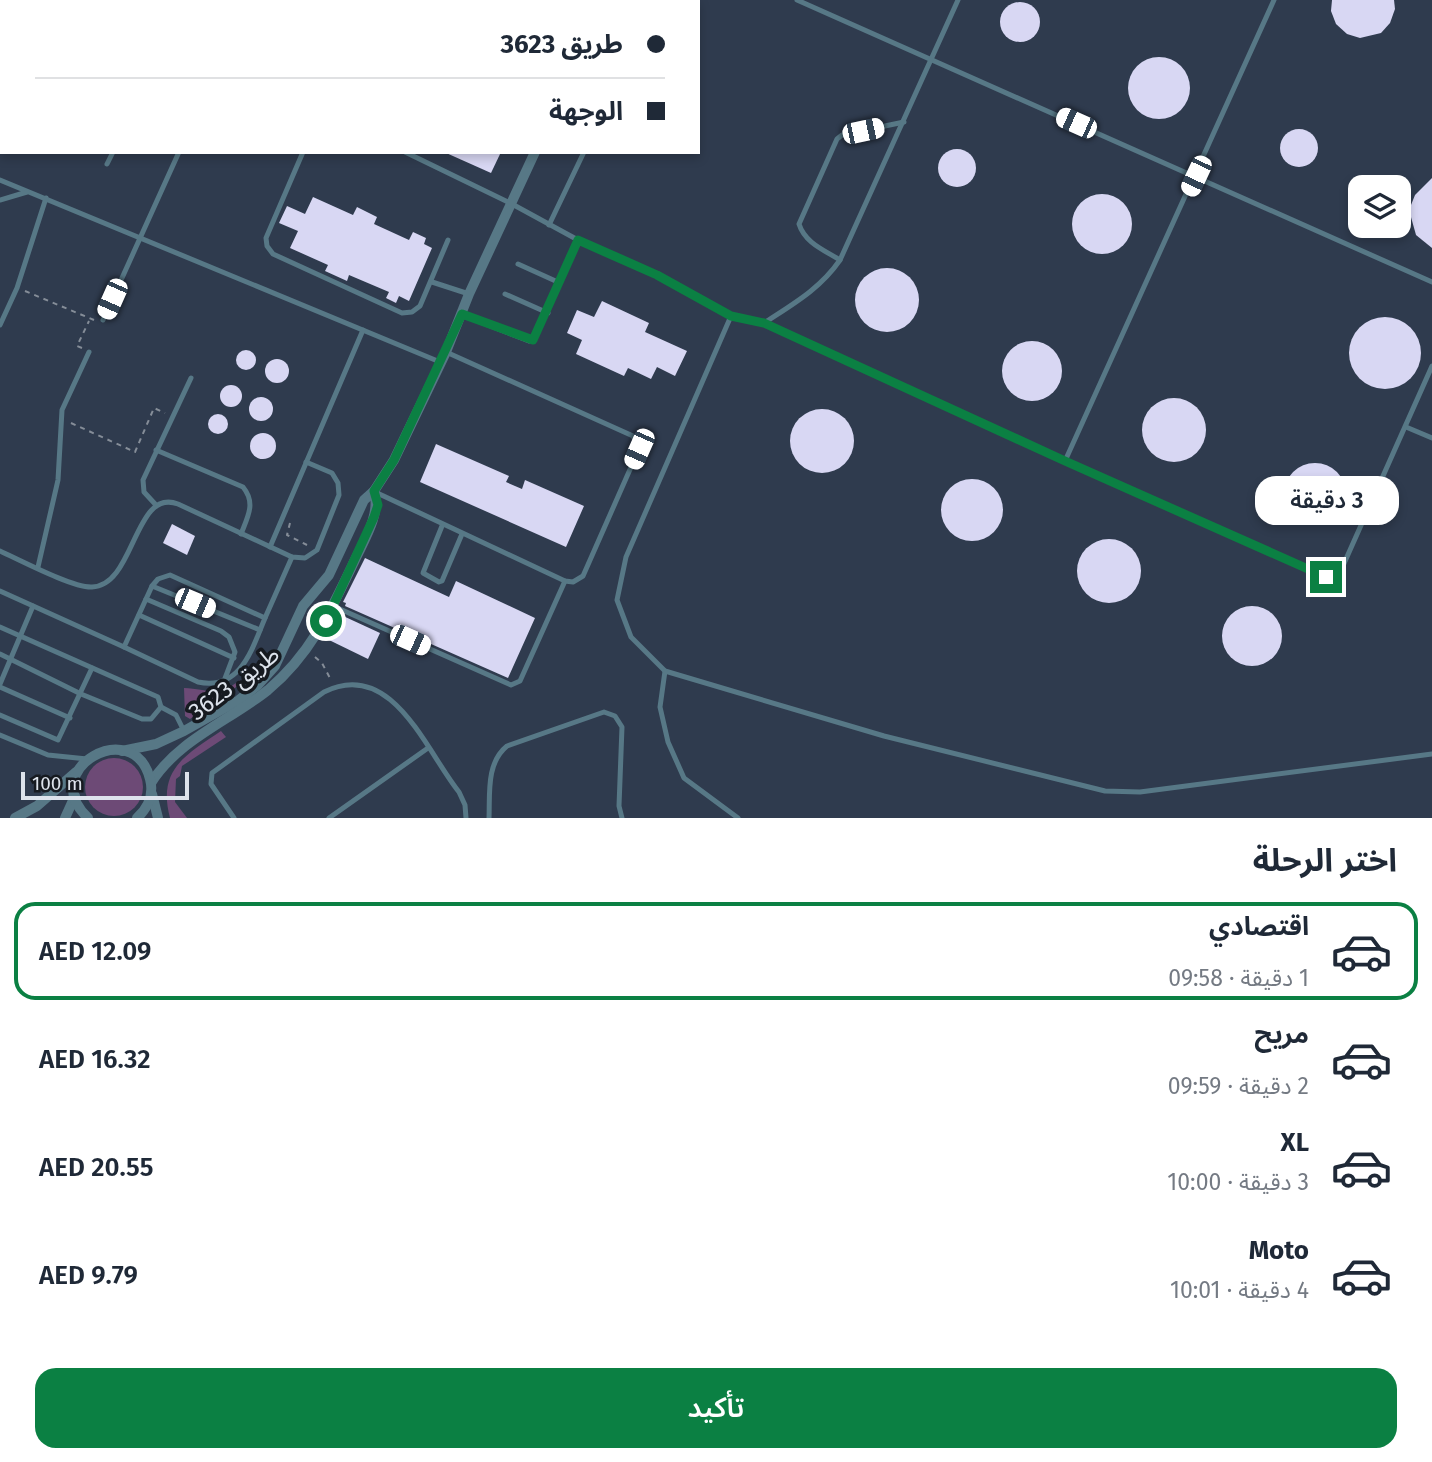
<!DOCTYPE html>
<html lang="ar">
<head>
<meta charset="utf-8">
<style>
  :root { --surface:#fff; --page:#f6f6f7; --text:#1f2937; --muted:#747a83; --line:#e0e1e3; --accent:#0b8043 }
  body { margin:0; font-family:"Fira Sans","Noto Sans Arabic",sans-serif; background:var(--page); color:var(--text); direction:rtl; height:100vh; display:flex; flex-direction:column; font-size:26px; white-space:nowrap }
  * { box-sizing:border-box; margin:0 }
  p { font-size:23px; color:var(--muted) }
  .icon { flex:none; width:38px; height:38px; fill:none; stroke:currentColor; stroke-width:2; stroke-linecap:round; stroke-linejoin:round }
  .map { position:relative; height:818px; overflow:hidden; direction:ltr }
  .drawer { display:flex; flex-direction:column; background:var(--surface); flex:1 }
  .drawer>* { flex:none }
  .hud { position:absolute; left:0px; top:0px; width:700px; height:154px; box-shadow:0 4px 10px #0003; direction:rtl; display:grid; align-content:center; height:154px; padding:0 35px; background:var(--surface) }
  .tools { position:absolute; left:1348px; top:175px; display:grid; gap:14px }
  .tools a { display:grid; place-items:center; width:63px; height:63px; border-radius:14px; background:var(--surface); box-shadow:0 4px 10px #0003; font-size:35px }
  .scale { position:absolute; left:21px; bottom:18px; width:168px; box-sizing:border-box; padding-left:7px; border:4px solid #dde3ec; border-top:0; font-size:19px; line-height:24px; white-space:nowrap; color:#dde3ec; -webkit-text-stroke:5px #161a20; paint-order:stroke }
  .end { position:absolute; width:32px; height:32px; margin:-16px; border:9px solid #0b8043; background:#fff; box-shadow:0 0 0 4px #fff }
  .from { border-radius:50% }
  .bubble { position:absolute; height:49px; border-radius:21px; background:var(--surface); box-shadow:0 4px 10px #0003; font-size:23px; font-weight:600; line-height:49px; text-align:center; direction:rtl }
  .car { position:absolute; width:21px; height:42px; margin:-21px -10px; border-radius:9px; box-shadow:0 0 5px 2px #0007; background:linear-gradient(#fff 24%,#345 0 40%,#fff 0 76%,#345 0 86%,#fff 0) }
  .hud b { display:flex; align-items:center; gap:24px; height:66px; font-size:26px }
  .hud b+b { border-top:2px solid var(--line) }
  .hud i { width:18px; height:18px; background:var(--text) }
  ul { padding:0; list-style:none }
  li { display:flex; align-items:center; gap:21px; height:98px; margin:0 14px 10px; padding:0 21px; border:4px solid transparent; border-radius:21px }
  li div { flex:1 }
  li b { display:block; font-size:26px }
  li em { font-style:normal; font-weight:600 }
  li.active { border-color:var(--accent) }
  li>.icon { width:63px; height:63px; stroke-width:1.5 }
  h2 { padding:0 35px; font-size:32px; line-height:84px }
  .button { display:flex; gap:14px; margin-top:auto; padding:14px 35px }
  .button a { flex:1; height:80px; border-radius:21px; background:var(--accent); color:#fff; font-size:28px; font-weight:600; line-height:80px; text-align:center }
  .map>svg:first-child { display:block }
  .built { fill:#2f3b4e; fill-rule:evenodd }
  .green { fill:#6d4a76 }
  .building { fill:#d8d7f3 }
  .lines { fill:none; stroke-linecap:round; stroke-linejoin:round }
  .path { stroke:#858d98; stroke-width:2; stroke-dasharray:5 5; stroke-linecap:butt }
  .lane { stroke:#577886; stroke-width:5 }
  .street { stroke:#577886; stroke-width:10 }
  .route { stroke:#0b8043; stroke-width:9 }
  .labels { text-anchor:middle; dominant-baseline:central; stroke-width:7; stroke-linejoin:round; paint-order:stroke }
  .street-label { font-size:24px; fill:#dde3ec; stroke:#161a20 }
</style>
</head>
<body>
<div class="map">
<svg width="1432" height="818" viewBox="0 0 1432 818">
  <rect width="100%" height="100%" fill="#293340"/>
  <path class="built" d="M0,0h1432v818h-1432zM2,2h696v150h-696zM1360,187h38v39h-38z"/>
  <g class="green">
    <path d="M240,680l2,3 -52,36 -5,-3 -1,-28c25,1 33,10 56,-8z"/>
    <path d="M221,731l5,6 -44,29 -2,10 -4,3 -1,23 12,16h-17c-13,-49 16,-63 51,-87z"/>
    <circle cx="114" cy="787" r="29"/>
  </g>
  <g class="building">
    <polygon points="1332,0 1394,0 1395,9 1390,23 1381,33 1360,38 1347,34 1336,24 1331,11"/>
    <circle cx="1020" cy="22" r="20"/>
    <circle cx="1159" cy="88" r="31"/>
    <circle cx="1299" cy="148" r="19"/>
    <circle cx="957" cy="168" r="19"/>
    <polygon points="444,152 501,152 491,173"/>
    <polygon points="1432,178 1432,248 1416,235 1409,210 1415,195"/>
    <circle cx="1102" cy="224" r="30"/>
    <polygon points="313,197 353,215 357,207 377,217 374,224 409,240 413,232 426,238 424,244 432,248 409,301 399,296 396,303 386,298 389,292 349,275 347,281 325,271 328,265 290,248 298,231 279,223 287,206 305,214"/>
    <circle cx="887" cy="300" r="32"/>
    <polygon points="602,301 649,323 645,332 687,351 675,376 657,367 651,379 628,368 624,376 576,354 582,340 567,333 577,310 594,317"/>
    <circle cx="1385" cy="353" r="36"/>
    <circle cx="1032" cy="371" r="30"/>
    <circle cx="246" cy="360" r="10"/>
    <circle cx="277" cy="371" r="12"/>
    <circle cx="231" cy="396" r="11"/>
    <circle cx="261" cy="409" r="12"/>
    <circle cx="1174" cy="430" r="32"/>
    <circle cx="822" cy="441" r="32"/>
    <circle cx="218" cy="424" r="10"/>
    <circle cx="263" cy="446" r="13"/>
    <polygon points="436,444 509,476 506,482 522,489 525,480 584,506 566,547 420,482"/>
    <circle cx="1315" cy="494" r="31"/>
    <circle cx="972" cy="510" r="31"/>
    <polygon points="172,524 195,536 187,555 163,543"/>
    <circle cx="1109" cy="571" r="32"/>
    <polygon points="365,558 449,597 456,581 535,618 508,678 345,606 346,603 343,602"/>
    <circle cx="1252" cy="636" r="30"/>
    <polygon points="341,615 380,633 368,659 329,640"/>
  </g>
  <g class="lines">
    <g class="path">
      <polyline points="25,291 94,320"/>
      <polyline points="82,348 77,346 89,321"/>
      <polyline points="71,423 135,452 154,408 165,413"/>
      <polyline points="290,523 287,535 307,545"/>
      <polyline points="315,657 322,663 331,680"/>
    </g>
    <g class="lane">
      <polyline points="502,0 503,2"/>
      <polyline points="577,0 580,2"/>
      <polyline points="797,0 1432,282"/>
      <polyline points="179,2 180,0"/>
      <polyline points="247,2 248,0"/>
      <polyline points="303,152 266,238 267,246 273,254 402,313 412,312 420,306 448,240"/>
      <path d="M405,152l107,52 66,36 79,35 74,41 33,7c29,-19 56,-34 76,-63l118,-260"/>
      <polyline points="107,164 113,152"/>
      <polyline points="0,180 440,362"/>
      <polyline points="0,200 27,192"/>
      <polyline points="549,225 584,152"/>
      <path d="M840,260c-16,-10 -35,-17 -41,-36l38,-85 5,-4 62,-13"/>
      <polyline points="518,264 560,283"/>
      <polyline points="432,282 469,294"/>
      <polyline points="505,294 548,313"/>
      <polyline points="462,315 529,341 533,340 578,240"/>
      <polyline points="731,316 626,557 617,600 631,637 665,671 884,736 1105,791 1140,792 1432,754"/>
      <polyline points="103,320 179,152"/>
      <polyline points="764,323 1065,461 1326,577 1334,575 1342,568 1432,366"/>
      <polyline points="0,325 17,288 46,198"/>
      <polyline points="1406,427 1432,438"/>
      <path d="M156,450l87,37c13,16 5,29 -2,47"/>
      <polyline points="1065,461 1274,0"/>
      <polyline points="375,492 565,581 573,582 583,576 639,449 633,436 446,352"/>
      <polyline points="156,505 144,492 143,480 191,378"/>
      <polyline points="442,526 423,573 439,582 442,581 462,534"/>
      <polyline points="270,547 363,330"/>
      <path d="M0,551c20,9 73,37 92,36 43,-1 42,-100 86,-83l114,53 13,1 12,-8 22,-55 -1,-12 -6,-10 -26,-11"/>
      <polyline points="38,567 58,480 62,410 89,352"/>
      <path d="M170,575l95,43c-13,31 -24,73 -67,64l-74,-35 28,-61 6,-7z"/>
      <polyline points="152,586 260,630"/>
      <polyline points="0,591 124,647"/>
      <polyline points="146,599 221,631 229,637 235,652 224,681"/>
      <polyline points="333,606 511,685 520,681 565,581"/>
      <polyline points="139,615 234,658"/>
      <polyline points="265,618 292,557"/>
      <polyline points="0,627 158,697 161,707 151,719 142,719 81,694 0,654"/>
      <polyline points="665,671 660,707 668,742 684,778 738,818"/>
      <polyline points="0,684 33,606"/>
      <polyline points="0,687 70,718"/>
      <polyline points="161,707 176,715 184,731"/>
      <polyline points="0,715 58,740 92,668"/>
      <polyline points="0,735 48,755 87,759"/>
      <path d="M234,818l-23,-34 1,-11 112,-81c68,-34 102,59 135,100l6,13 1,13"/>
      <polyline points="329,818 428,748"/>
      <path d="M489,818c1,-24 -3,-55 18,-72l97,-34 11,4 7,11 -3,79 3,12"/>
    </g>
    <g class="street">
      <polyline points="40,2 41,0"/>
      <polyline points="604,2 604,0"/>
      <polyline points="0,94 2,90"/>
      <polyline points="122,751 156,744 184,731 239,700 258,685 275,666 303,606 329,575 364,500 374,491 394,460 446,352 469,294 535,152"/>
      <path d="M151,783c27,-43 78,-62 117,-93 42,-35 63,-80 86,-128 10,-22 27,-47 20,-71"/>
      <polyline points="152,794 158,818"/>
      <polyline points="15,818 37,806 76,772"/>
      <polyline points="65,818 75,796"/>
      <path d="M88,818c-52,-49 46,-103 62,-39 4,15 -2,29 -13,39"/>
    </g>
  </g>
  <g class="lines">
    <polyline class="route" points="326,621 374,517 378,505 374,491 394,460 462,314 533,340 578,240 657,275 731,316 764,323 1065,461 1326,577"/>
  </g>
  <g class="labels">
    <g class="street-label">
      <text transform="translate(234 683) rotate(-37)">طريق 3623</text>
    </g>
  </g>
</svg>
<div class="tools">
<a><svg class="icon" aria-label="layers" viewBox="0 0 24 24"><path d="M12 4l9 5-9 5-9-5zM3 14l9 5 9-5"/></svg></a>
</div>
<div class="scale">100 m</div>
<i class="end from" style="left:326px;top:621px"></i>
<i class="end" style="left:1326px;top:577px"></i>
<div class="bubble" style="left:1255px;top:476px;width:144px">3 دقيقة</div>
<i class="car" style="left:1076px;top:123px;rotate:294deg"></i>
<i class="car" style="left:863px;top:131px;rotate:78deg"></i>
<i class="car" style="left:1196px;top:176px;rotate:205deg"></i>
<i class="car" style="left:112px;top:299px;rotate:204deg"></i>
<i class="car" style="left:639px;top:449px;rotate:204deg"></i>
<i class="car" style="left:195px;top:603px;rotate:113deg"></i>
<i class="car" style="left:410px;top:640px;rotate:114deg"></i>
<div class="hud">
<b><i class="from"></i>طريق 3623</b>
<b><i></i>الوجهة</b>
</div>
</div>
<section class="drawer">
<h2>اختر الرحلة</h2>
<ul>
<li class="active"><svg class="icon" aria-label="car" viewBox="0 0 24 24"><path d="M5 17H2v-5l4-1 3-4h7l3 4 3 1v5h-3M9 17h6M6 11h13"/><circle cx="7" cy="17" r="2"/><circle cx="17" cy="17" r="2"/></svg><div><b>اقتصادي</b><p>1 دقيقة · 09:58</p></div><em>AED 12.09</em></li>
<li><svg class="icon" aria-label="car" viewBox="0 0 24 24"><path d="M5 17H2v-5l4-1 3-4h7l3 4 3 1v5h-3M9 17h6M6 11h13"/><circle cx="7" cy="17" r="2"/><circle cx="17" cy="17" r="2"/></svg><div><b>مريح</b><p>2 دقيقة · 09:59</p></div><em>AED 16.32</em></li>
<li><svg class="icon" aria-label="car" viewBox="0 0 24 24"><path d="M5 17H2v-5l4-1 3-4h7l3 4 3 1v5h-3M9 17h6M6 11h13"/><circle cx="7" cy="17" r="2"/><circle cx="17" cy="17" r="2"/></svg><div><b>XL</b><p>3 دقيقة · 10:00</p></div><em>AED 20.55</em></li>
<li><svg class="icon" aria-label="car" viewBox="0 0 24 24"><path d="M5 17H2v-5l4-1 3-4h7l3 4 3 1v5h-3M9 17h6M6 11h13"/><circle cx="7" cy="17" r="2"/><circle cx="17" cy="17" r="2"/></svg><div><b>Moto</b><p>4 دقيقة · 10:01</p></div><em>AED 9.79</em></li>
</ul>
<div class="button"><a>تأكيد</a></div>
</section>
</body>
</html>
